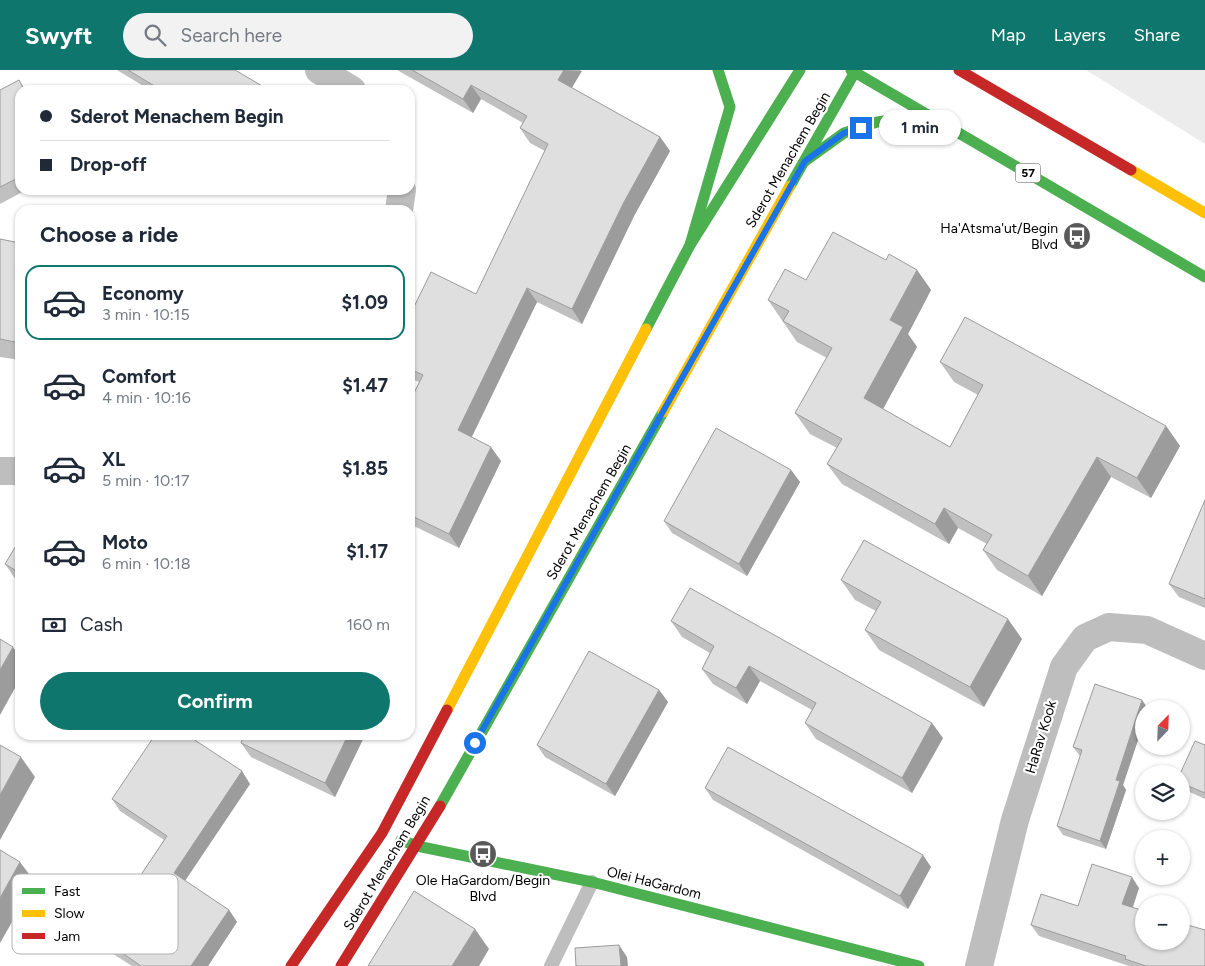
<!DOCTYPE html>
<html lang="en">
<head>
<meta charset="utf-8">
<style>
  :root { --surface:#fff; --page:#f2f2f3; --text:#1f2937; --muted:#747a83; --line:#e0e1e3; --accent:#0f766e }
  body { margin:0; font-family:Figtree,sans-serif; background:var(--page); color:var(--text); height:100vh; display:flex; flex-direction:column; font-size:19px; white-space:nowrap }
  * { box-sizing:border-box; margin:0 }
  p { font-size:16px; color:var(--muted) }
  .icon { flex:none; width:28px; height:28px; fill:none; stroke:currentColor; stroke-width:2; stroke-linecap:round; stroke-linejoin:round }
  .map { position:relative; flex:1; overflow:hidden }
  .drawer { position:absolute; left:15px; top:135px; width:400px; height:535px; display:flex; flex-direction:column; background:var(--surface); border-radius:15px; box-shadow:0 1px 4px #0004 }
  .drawer>* { flex:none }
  .guide { position:absolute; left:15px; top:15px; width:400px; height:110px; border-radius:15px; box-shadow:0 1px 4px #0004; display:grid; align-content:center; height:110px; padding:0 25px; background:var(--surface) }
  .needle { width:32px; rotate:23deg }
  .controls { position:absolute; left:1135px; top:630px; display:grid; gap:10px }
  .controls a { display:grid; place-items:center; width:55px; height:55px; border-radius:50%; background:var(--surface); box-shadow:0 1px 4px #0004; font-size:25px }
  .end { position:absolute; width:22px; height:22px; margin:-11px; border:6px solid #1a73e8; background:#fff; box-shadow:0 0 0 2px #fff }
  .from { border-radius:50% }
  .bubble { position:absolute; height:35px; border-radius:18px; background:var(--surface); box-shadow:0 1px 4px #0004; font-size:16px; font-weight:700; line-height:35px; text-align:center }
  .guide b { display:flex; align-items:center; gap:18px; height:48px; font-size:19px }
  .guide b+b { border-top:1px solid var(--line) }
  .guide i { width:12px; height:12px; background:var(--text) }
  ul { padding:0; list-style:none }
  li { display:flex; align-items:center; gap:15px; height:75px; margin:0 10px 8px; padding:0 15px; border:2px solid transparent; border-radius:15px }
  li div { flex:1 }
  li b { display:block; font-size:19px }
  li em { font-style:normal; font-weight:700 }
  li.selected { border-color:var(--accent) }
  li>.icon { width:45px; height:45px; stroke-width:1.5 }
  h2 { padding:0 25px; font-size:22px; line-height:60px }
  .pay { display:flex; align-items:center; gap:12px; height:55px; padding:0 25px; font-size:19px }
  .pay p { margin-inline-start:auto }
  .button { display:flex; gap:10px; margin-top:auto; padding:10px 25px }
  .button a { flex:1; height:58px; border-radius:30px; background:var(--accent); color:#fff; font-size:20px; font-weight:700; line-height:58px; text-align:center }
  header { display:flex; align-items:center; gap:30px; box-sizing:border-box; height:70px; padding:0 25px; background:var(--accent); color:#fff }
  header strong { font-size:24px }
  nav { display:flex; gap:28px; margin-inline-start:auto; font-size:18px }
  .search { width:350px; height:45px; background:var(--page); display:flex; align-items:center; gap:12px; box-sizing:border-box; padding:0 18px; border-radius:28px; color:var(--muted); font-size:19px }
  .map>svg:first-child { display:block }
  .green { fill:#ececec }
  .lines { fill:none; stroke-linecap:round; stroke-linejoin:round }
  .lane { stroke:#bebebe; stroke-width:14 }
  .street { stroke:#bebebe; stroke-width:28 }
  .fast { stroke:#4caf50; stroke-width:11 }
  .slow { stroke:#ffc107; stroke-width:11 }
  .jam { stroke:#c62828; stroke-width:11 }
  .wall { fill:#c0c0c0 }
  .shaded-wall { fill:#9c9c9c }
  .building { fill:#dfdfdf; stroke:#9c9c9c }
  .route { stroke:#1a73e8; stroke-width:6 }
  .labels { text-anchor:middle; dominant-baseline:central; stroke-width:4.5; stroke-linejoin:round; paint-order:stroke }
  .shield { fill:#fff; stroke:#4c4c4c; stroke-width:1 }
  .shield-label { font-size:12px; font-weight:bold; fill:#000 }
  .street-label { font-size:14px; fill:#000; stroke:#fff }
  .poi-label { font-size:14px; fill:#000; stroke:#fff; text-anchor:end }
  .key { fill:#fff; stroke:#b2b2b2; stroke-width:1 }
  .key-label { font-size:14px; fill:#000 }
</style>
</head>
<body>
<header>
<strong>Swyft</strong>
<div class="search"><svg class="icon" aria-label="search" viewBox="0 0 24 24"><circle cx="10" cy="10" r="6"/><path d="M15 15l6 6"/></svg>Search here</div>
<nav><a>Map</a><a>Layers</a><a>Share</a></nav>
</header>
<div class="map">
<svg width="1205" height="896" viewBox="0 0 1205 896">
  <rect width="100%" height="100%" fill="#fff"/>
  <polygon class="green" points="1086,0 1205,0 1205,74"/>
  <g class="lines">
    <polyline class="lane" points="551,896 592,812"/>
    <g class="street">
      <polyline points="319,0 352,20"/>
      <polyline points="399,140 402,120"/>
      <polyline points="0,401 20,401"/>
      <polyline points="979,896 1015,750 1064,597 1085,568 1109,557 1147,560 1205,586"/>
    </g>
    <g class="fast">
      <polyline points="851,0 1205,207"/>
      <polyline points="805,91 844,63 877,52 928,45"/>
      <polyline points="790,116 856,0"/>
      <polyline points="690,175 730,37 718,0"/>
      <polyline points="646,259 690,175 800,0"/>
      <polyline points="440,736 663,342"/>
      <polyline points="401,770 417,776 592,812 919,896"/>
    </g>
    <g class="slow">
      <polyline points="1131,100 1205,143"/>
      <polyline points="663,342 790,116"/>
      <polyline points="447,640 646,259"/>
    </g>
    <g class="jam">
      <polyline points="959,0 1131,100"/>
      <polyline points="291,896 382,763 447,640"/>
      <polyline points="341,896 440,736"/>
    </g>
  </g>
  <g class="wall">
    <polygon points="117,0 235,0 269,20 150,20"/>
    <polygon points="397,0 581,0 572,18 660,67 670,81 634,146 582,254 537,232 471,367 501,391 459,478 410,454 410,331 419,312 410,308 410,245 476,224 545,81 530,73 520,58 523,53 481,29 473,43"/>
    <polygon points="19,10 26,20 20,20 20,120 26,120 0,134 0,20"/>
    <polygon points="0,169 20,173 20,290 0,287"/>
    <polygon points="886,190 917,200 931,220 908,264 917,277 883,339 950,377 978,325 954,312 940,292 1166,356 1180,376 1151,428 1111,407 1042,526 997,500 983,480 987,474 958,458 949,474 842,414 827,394 837,378 810,364 795,343 827,288 797,272 768,230 806,210"/>
    <polygon points="791,400 800,412 747,506 672,463 664,451"/>
    <polygon points="1205,430 1205,538 1179,527 1169,514"/>
    <polygon points="20,469 20,512 16,510 5,494"/>
    <polygon points="841,510 1022,569 984,637 879,580 865,560 876,541 855,530"/>
    <polygon points="671,551 943,668 912,723 816,669 805,653 812,640 760,611 747,634 713,614 702,599 710,583 682,567"/>
    <polygon points="659,620 668,632 615,726 545,687 537,675"/>
    <polygon points="1142,630 1148,639 1144,639 1144,652 1123,715 1126,720 1106,779 1063,765 1057,756 1080,686 1073,677"/>
    <polygon points="365,665 335,727 251,687 241,673"/>
    <polygon points="1205,675 1205,729 1183,719 1181,717 1181,704"/>
    <polygon points="250,714 185,811 229,840 237,852 208,896 132,896 107,880 99,867 164,770 120,741 112,729"/>
    <polygon points="705,718 931,797 908,839 713,730"/>
    <polygon points="1139,818 1133,837 1205,896 1129,896 1039,866 1031,855 1078,836"/>
  </g>
  <g class="shaded-wall">
    <polygon points="564,0 582,1 568,24 558,10"/>
    <polygon points="471,15 481,29 473,43 463,29"/>
    <polygon points="660,67 670,81 634,146 582,254 572,239 624,132"/>
    <polygon points="917,200 931,220 908,264 917,277 878,348 864,328 890,250"/>
    <polygon points="527,218 537,232 468,375 458,360"/>
    <polygon points="1166,356 1180,376 1151,428 1137,408"/>
    <polygon points="491,377 501,391 459,478 449,464"/>
    <polygon points="1097,387 1111,407 1042,526 1028,506"/>
    <polygon points="791,400 800,412 747,506 739,494"/>
    <polygon points="944,438 958,458 949,474 935,454"/>
    <polygon points="1008,549 1022,569 984,637 970,617"/>
    <polygon points="13,577 20,587 20,609 0,645 0,600"/>
    <polygon points="749,596 760,611 747,634 736,618"/>
    <polygon points="659,620 668,632 615,726 606,714"/>
    <polygon points="1142,630 1148,639 1144,639 1144,652 1123,715 1126,720 1106,779 1100,771 1116,710"/>
    <polygon points="932,653 943,668 912,723 902,708"/>
    <polygon points="348,665 365,665 335,727 325,713"/>
    <polygon points="21,687 35,707 0,770 0,725"/>
    <polygon points="242,701 250,714 182,815 174,803"/>
    <polygon points="923,785 931,797 908,839 900,826"/>
    <polygon points="20,792 35,812 0,873 0,828"/>
    <polygon points="1132,807 1139,818 1130,845 1122,834"/>
    <polygon points="229,840 237,852 208,896 191,896"/>
    <polygon points="475,859 489,879 479,896 452,896"/>
    <polygon points="619,875 627,887 628,896 621,896"/>
  </g>
  <g class="building">
    <polygon points="128,0 235,0 269,20 161,20"/>
    <polygon points="412,0 564,0 558,10 660,67 624,132 572,239 527,218 458,360 491,377 449,464 410,445 410,331 423,305 410,299 410,245 431,202 476,224 548,74 520,58 527,46 471,15 463,29"/>
    <polygon points="19,10 24,20 20,20 20,107 0,117 0,20"/>
    <polygon points="833,162 886,190 889,184 917,200 890,250 903,257 864,328 950,377 983,315 940,292 965,247 1166,356 1137,408 1097,387 1028,506 983,480 992,465 944,438 935,454 827,394 842,369 795,343 832,278 783,251 789,241 768,230 785,199 806,210"/>
    <polygon points="0,169 20,173 20,273 0,269"/>
    <polygon points="716,358 791,400 739,494 664,451"/>
    <polygon points="1205,430 1205,529 1169,514"/>
    <polygon points="20,469 20,503 5,494"/>
    <polygon points="864,470 1008,549 970,617 865,560 881,532 841,510"/>
    <polygon points="690,518 932,653 902,708 805,653 816,633 749,596 736,618 702,599 714,576 671,551"/>
    <polygon points="0,569 13,577 0,600"/>
    <polygon points="589,581 659,620 606,714 537,675"/>
    <polygon points="1095,614 1142,630 1116,710 1120,711 1100,771 1057,756 1082,680 1073,677"/>
    <polygon points="155,665 187,665 242,701 174,803 229,840 191,896 141,896 99,867 167,766 112,729"/>
    <polygon points="244,665 348,665 325,713 241,673"/>
    <polygon points="1195,671 1205,675 1205,723 1181,713 1181,704 1180,704"/>
    <polygon points="0,675 21,687 0,725"/>
    <polygon points="728,677 923,785 900,826 705,718"/>
    <polygon points="0,780 20,792 0,828"/>
    <polygon points="1092,794 1132,807 1122,834 1144,841 1144,871 1181,871 1181,853 1205,860 1205,896 1146,896 1125,889 1126,886 1031,855 1041,824 1078,836"/>
    <polygon points="414,821 475,859 452,896 368,896"/>
    <polygon points="619,875 621,896 576,896 575,878"/>
  </g>
  <g class="lines">
    <polyline class="route" points="475,673 805,91 844,63 861,58"/>
  </g>
  <defs>
    <g id="bus-disc" transform="scale(1.4375)"><circle r="9.5" fill="#595959" stroke="#fff"/><path d="M-5-6H5V4H4V6H2V4H-2V6H-4V4H-5ZM-3.5-4V0h7V-4ZM-3.5 1.2v1.5H-2V1.2ZM2 1.2v1.5H3.5V1.2Z" fill="#fff"/></g>
  </defs>
  <g fill-rule="evenodd">
    <use href="#bus-disc" x="1077" y="166"/>
    <use href="#bus-disc" x="483" y="784"/>
  </g>
  <g class="labels">
    <rect class="shield" x="1015.5" y="93.5" width="25" height="19" rx="4"/>
    <g class="shield-label">
      <text x="1028" y="103">57</text>
    </g>
    <g class="street-label">
      <text transform="translate(788 90) rotate(-60)">Sderot Menachem Begin</text>
      <text transform="translate(589 442) rotate(-60)">Sderot Menachem Begin</text>
      <text transform="translate(1041 667) rotate(-73)">HaRav Kook</text>
      <text transform="translate(387 793) rotate(-59)">Sderot Menachem Begin</text>
      <text transform="translate(654 813) rotate(14)">Olei HaGardom</text>
    </g>
    <g class="poi-label">
      <text x="1058" y="158">Ha'Atsma'ut/Begin<tspan x="1058" dy="16">Blvd</tspan></text>
      <text x="483" y="810" text-anchor="middle">Ole HaGardom/Begin<tspan x="483" dy="16">Blvd</tspan></text>
    </g>
  </g>
  <rect x="12" y="804" width="166" height="80" rx="8" class="key"/>
  <rect x="22" y="818" width="23" height="6" fill="#4caf50"/>
  <rect x="22" y="840" width="23" height="7" fill="#ffc107"/>
  <rect x="22" y="863" width="23" height="6" fill="#c62828"/>
  <g class="key-label">
    <text x="54" y="826">Fast</text>
    <text x="54" y="848">Slow</text>
    <text x="54" y="871">Jam</text>
  </g>
</svg>
<div class="controls">
<a><svg class="needle" viewBox="-14 -14 28 28"><path d="M0-13l5 13h-10z" fill="#e53935"/><path d="M0 13l5-13h-10z" fill="#747a83"/></svg></a>
<a><svg class="icon" aria-label="layers" viewBox="0 0 24 24"><path d="M12 4l9 5-9 5-9-5zM3 14l9 5 9-5"/></svg></a>
<a>+</a>
<a>−</a>
</div>
<i class="end from" style="left:475px;top:673px"></i>
<i class="end" style="left:861px;top:58px"></i>
<div class="bubble" style="left:879px;top:40px;width:82px">1 min</div>
<div class="guide">
<b><i class="from"></i>Sderot Menachem Begin</b>
<b><i></i>Drop-off</b>
</div>
<section class="drawer">
<h2>Choose a ride</h2>
<ul>
<li class="selected"><svg class="icon" aria-label="car" viewBox="0 0 24 24"><path d="M5 17H2v-5l4-1 3-4h7l3 4 3 1v5h-3M9 17h6M6 11h13"/><circle cx="7" cy="17" r="2"/><circle cx="17" cy="17" r="2"/></svg><div><b>Economy</b><p>3 min · 10:15</p></div><em>$1.09</em></li>
<li><svg class="icon" aria-label="car" viewBox="0 0 24 24"><path d="M5 17H2v-5l4-1 3-4h7l3 4 3 1v5h-3M9 17h6M6 11h13"/><circle cx="7" cy="17" r="2"/><circle cx="17" cy="17" r="2"/></svg><div><b>Comfort</b><p>4 min · 10:16</p></div><em>$1.47</em></li>
<li><svg class="icon" aria-label="car" viewBox="0 0 24 24"><path d="M5 17H2v-5l4-1 3-4h7l3 4 3 1v5h-3M9 17h6M6 11h13"/><circle cx="7" cy="17" r="2"/><circle cx="17" cy="17" r="2"/></svg><div><b>XL</b><p>5 min · 10:17</p></div><em>$1.85</em></li>
<li><svg class="icon" aria-label="car" viewBox="0 0 24 24"><path d="M5 17H2v-5l4-1 3-4h7l3 4 3 1v5h-3M9 17h6M6 11h13"/><circle cx="7" cy="17" r="2"/><circle cx="17" cy="17" r="2"/></svg><div><b>Moto</b><p>6 min · 10:18</p></div><em>$1.17</em></li>
</ul>
<div class="pay"><svg class="icon" aria-label="cash" viewBox="0 0 24 24"><path d="M3 7h18v10H3z"/><circle cx="12" cy="12" r="2"/></svg>Cash<p>160 m</p></div>
<div class="button"><a>Confirm</a></div>
</section>
</div>
</body>
</html>
